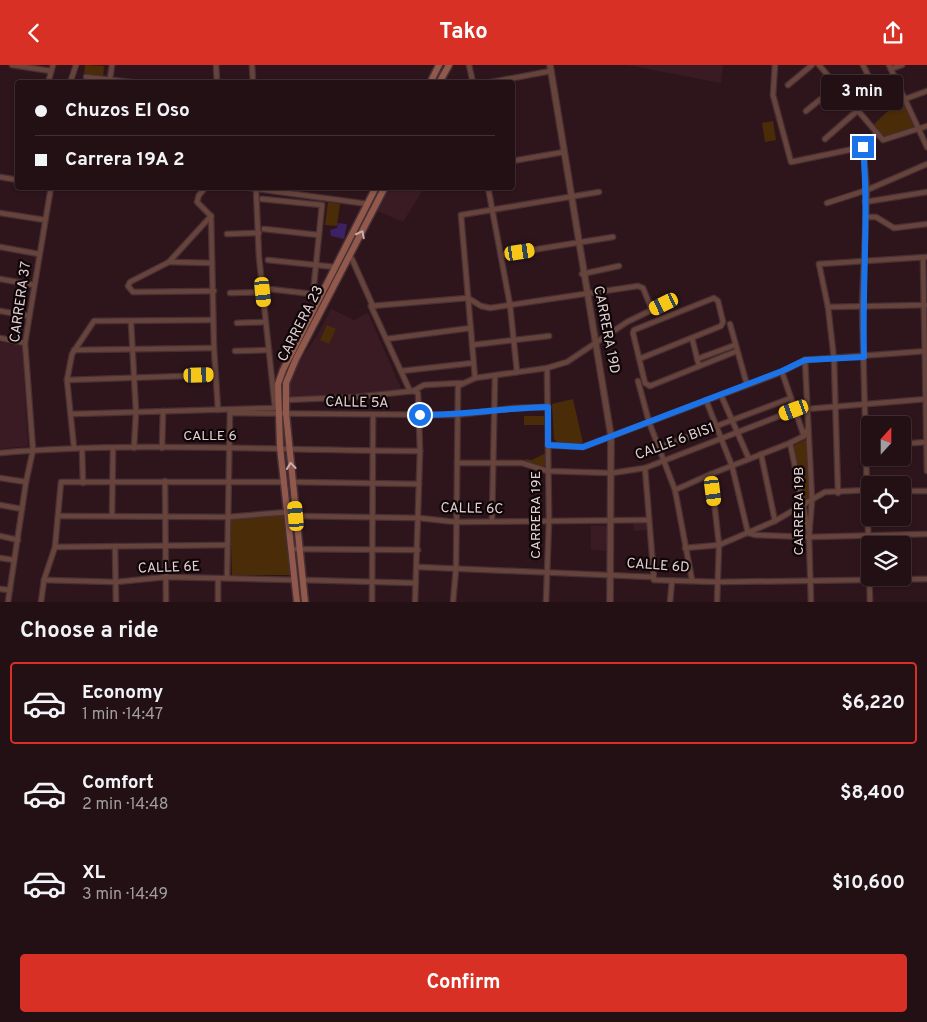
<!DOCTYPE html>
<html lang="en">
<head>
<meta charset="utf-8">
<style>
  :root { --surface:#221014; --page:#2a191d; --text:#f1f3f6; --muted:#a29da0; --line:#3f3034; --accent:#d93025 }
  body { margin:0; font-family:Overpass,sans-serif; background:var(--page); color:var(--text); height:100vh; display:flex; flex-direction:column; font-size:19px; white-space:nowrap }
  * { box-sizing:border-box; margin:0 }
  p { font-size:16px; color:var(--muted) }
  .icon { flex:none; width:28px; height:28px; fill:none; stroke:currentColor; stroke-width:2; stroke-linecap:round; stroke-linejoin:round }
  .map { position:relative; height:537px; overflow:hidden }
  .details { display:flex; flex-direction:column; background:var(--surface); flex:1 }
  .details>* { flex:none }
  .hud { position:absolute; left:15px; top:15px; width:500px; height:110px; border-radius:5px; box-shadow:0 1px 4px #0004,0 0 0 1px var(--line); display:grid; align-content:center; height:110px; padding:0 20px; background:var(--surface) }
  .needle { width:32px; rotate:21deg }
  .buttons { position:absolute; left:861px; top:351px; display:grid; gap:10px }
  .buttons a { display:grid; place-items:center; width:50px; height:50px; border-radius:5px; background:var(--surface); box-shadow:0 1px 4px #0004,0 0 0 1px var(--line); font-size:25px }
  .end { position:absolute; width:22px; height:22px; margin:-11px; border:6px solid #1a73e8; background:#fff; box-shadow:0 0 0 2px #fff }
  .from { border-radius:50% }
  .bubble { position:absolute; height:35px; border-radius:5px; background:var(--surface); box-shadow:0 1px 4px #0004,0 0 0 1px var(--line); font-size:16px; font-weight:700; line-height:35px; text-align:center }
  .car { position:absolute; width:15px; height:30px; margin:-15px -8px; border-radius:6px; box-shadow:0 0 4px 1px #0007; background:linear-gradient(#f5c518 24%,#345 0 40%,#f5c518 0 76%,#345 0 86%,#f5c518 0) }
  .hud b { display:flex; align-items:center; gap:18px; height:48px; font-size:19px }
  .hud b+b { border-top:1px solid var(--line) }
  .hud i { width:12px; height:12px; background:var(--text) }
  ul { padding:0; list-style:none }
  li { display:flex; align-items:center; gap:15px; height:82px; margin:0 10px 8px; padding:0 10px; border:2px solid transparent; border-radius:5px }
  li div { flex:1 }
  li b { display:block; font-size:19px }
  li em { font-style:normal; font-weight:700 }
  li.on { border-color:var(--accent) }
  li>.icon { width:45px; height:45px; stroke-width:1.5 }
  h2 { padding:0 20px; font-size:22px; line-height:60px }
  .action { display:flex; gap:10px; margin-top:auto; padding:10px 20px }
  .action a { flex:1; height:58px; border-radius:5px; background:var(--accent); color:#fff; font-size:20px; font-weight:700; line-height:58px; text-align:center }
  header { display:flex; justify-content:space-between; align-items:center; height:65px; padding:0 20px; background:var(--accent); color:#fff; font-size:22px; font-weight:700 }
  .map>svg:first-child { display:block }
  .built { fill:#3a1b24 }
  .green { fill:#4a2c09 }
  .water { fill:#3c2163 }
  .lines { fill:none; stroke-linecap:round; stroke-linejoin:round }
  .minor-casing { stroke:#462f35; stroke-width:7 }
  .tertiary-casing { stroke:#462f35; stroke-width:8 }
  .secondary-casing { stroke:#462f35; stroke-width:9 }
  .minor { stroke:#67443b; stroke-width:4.5 }
  .tertiary { stroke:#67443b; stroke-width:5.5 }
  .secondary { stroke:#90594c; stroke-width:6 }
  .oneway { stroke:#c9acab }
  .route { stroke:#1a73e8; stroke-width:6 }
  .labels { text-anchor:middle; dominant-baseline:central; stroke-width:4.5; stroke-linejoin:round; paint-order:stroke }
  .street-label { font-size:14px; fill:#e2d0d4; stroke:#0e0507 }
</style>
</head>
<body>
<header><svg class="icon" aria-label="back" viewBox="0 0 24 24"><path d="M15 5l-7 7 7 7"/></svg>Tako<svg class="icon" aria-label="share" viewBox="0 0 24 24"><path d="M12 15V3M7 8l5-5 5 5M5 13v7h14v-7"/></svg></header>
<div class="map">
<svg width="927" height="537" viewBox="0 0 927 537">
  <rect width="100%" height="100%" fill="#2d151b"/>
  <g class="built">
    <polygon points="627,0 723,0 721,18"/>
    <polygon points="387,123 424,123 403,157 375,145"/>
    <polygon points="331,244 354,255 368,248 402,326 353,332 288,334 289,318 294,304 316,272"/>
    <polygon points="0,277 22,281 28,381 0,384"/>
    <polygon points="633,457 646,457 647,465 634,466"/>
    <polygon points="591,460 610,461 609,486 591,485"/>
  </g>
  <g class="green">
    <polygon points="85,0 104,1 103,13 84,11"/>
    <polygon points="902,33 915,64 885,72 873,60"/>
    <polygon points="773,56 776,75 765,77 762,58"/>
    <polygon points="328,137 340,139 337,161 325,160"/>
    <polygon points="327,260 336,264 329,279 320,275"/>
    <polygon points="573,334 583,378 561,381 554,374 552,339"/>
    <rect x="524" y="351" width="20" height="9"/>
    <polygon points="807,374 811,434 803,438 793,381"/>
    <polygon points="546,388 547,404 525,399 525,394 532,395"/>
    <polygon points="286,449 292,510 232,510 230,450"/>
  </g>
  <polygon class="water" points="338,158 347,159 344,174 331,171 330,165 337,163"/>
  <g class="lines">
    <g class="minor-casing">
      <g id="minor">
        <polyline points="12,0 51,6"/>
        <polyline points="216,0 217,18"/>
        <polyline points="252,0 253,18"/>
        <polyline points="469,0 473,18"/>
        <polyline points="775,0 773,30 791,97 863,82 876,69"/>
        <polyline points="819,0 883,75 927,61"/>
        <polyline points="863,0 870,14"/>
        <polyline points="889,0 927,82"/>
        <polyline points="891,4 902,0"/>
        <polyline points="86,12 139,18"/>
        <polyline points="110,14 112,0"/>
        <polyline points="48,18 53,0"/>
        <polyline points="70,18 76,0"/>
        <polyline points="486,18 551,6"/>
        <polyline points="788,20 812,0"/>
        <polyline points="905,34 927,26"/>
        <polyline points="806,46 837,21"/>
        <polyline points="825,74 857,46"/>
        <polyline points="863,82 867,125 862,241 870,537"/>
        <polyline points="512,96 564,87"/>
        <polyline points="0,112 18,115"/>
        <polyline points="206,122 199,130 197,137 211,151"/>
        <polyline points="243,122 368,139"/>
        <polyline points="488,122 510,240 517,307"/>
        <polyline points="262,134 322,140 313,229 269,224"/>
        <polyline points="865,137 927,127"/>
        <polyline points="827,138 867,125 927,99"/>
        <polyline points="0,148 45,155"/>
        <polyline points="211,151 169,197 130,217 128,221 133,227 214,226"/>
        <polyline points="211,151 214,283 218,345"/>
        <polyline points="866,152 876,152 894,163 927,159"/>
        <polyline points="264,164 319,170"/>
        <polyline points="227,169 259,168"/>
        <polyline points="0,182 39,189"/>
        <polyline points="501,190 613,172"/>
        <polyline points="349,192 352,194 372,239 371,241 410,326"/>
        <polyline points="923,193 927,406"/>
        <polyline points="268,195 335,202"/>
        <polyline points="169,197 212,198"/>
        <polyline points="582,209 619,201"/>
        <polyline points="0,214 34,220"/>
        <polyline points="230,228 263,227"/>
        <polyline points="371,241 468,233 481,241 490,243 638,221 643,223 652,245"/>
        <polyline points="828,242 927,240"/>
        <polyline points="0,246 29,251"/>
        <polyline points="131,257 136,347 134,383"/>
        <polyline points="237,258 266,257"/>
        <polyline points="730,259 747,320"/>
        <polyline points="0,273 25,278"/>
        <polyline points="692,273 699,301"/>
        <polyline points="386,274 471,263"/>
        <polyline points="472,280 549,271"/>
        <polyline points="74,285 214,283"/>
        <polyline points="235,286 269,285"/>
        <polyline points="639,294 721,261 723,257 718,236 714,233 634,265 633,268 645,318 650,321 737,286"/>
        <polyline points="697,294 735,280"/>
        <polyline points="805,295 812,435 809,472 811,537"/>
        <polyline points="401,306 473,298"/>
        <polyline points="782,307 804,371"/>
        <polyline points="475,313 461,150 599,127"/>
        <polyline points="67,315 215,310"/>
        <polyline points="638,316 649,357 675,425 692,515"/>
        <polyline points="413,326 418,328 420,386 415,537"/>
        <polyline points="721,330 749,394"/>
        <polyline points="285,335 356,332 413,326 424,320 461,318"/>
        <polyline points="706,335 732,401 748,468 756,470 809,472 927,469"/>
        <polyline points="230,348 457,350 514,343 548,342"/>
        <polyline points="72,349 275,343 259,192 256,124"/>
        <polyline points="790,378 809,468"/>
        <polyline points="902,379 926,377"/>
        <polyline points="548,380 583,382 782,307 805,295 927,286"/>
        <polyline points="74,383 67,315 72,289 94,256 213,255"/>
        <polyline points="82,383 83,418"/>
        <polyline points="162,383 163,346"/>
        <polyline points="658,383 791,333"/>
        <path d="M0,388c140,-12 280,-2 420,-2"/>
        <polyline points="761,389 775,456"/>
        <polyline points="457,398 522,398 547,406 612,408 645,403 795,345 927,334"/>
        <polyline points="645,403 654,514"/>
        <polyline points="711,409 719,480 717,537"/>
        <polyline points="0,413 26,417"/>
        <polyline points="165,416 166,537"/>
        <polyline points="293,417 419,419"/>
        <polyline points="675,425 711,409 790,378 804,371 807,365"/>
        <polyline points="902,426 927,426"/>
        <polyline points="838,428 834,294 828,242 819,199 927,192"/>
        <polyline points="0,440 22,444"/>
        <polyline points="58,451 228,452 288,447"/>
        <polyline points="112,451 113,383"/>
        <polyline points="296,451 419,453 456,457 648,455"/>
        <polyline points="492,456 495,311"/>
        <polyline points="0,471 18,475"/>
        <polyline points="115,481 116,537"/>
        <polyline points="55,482 227,480"/>
        <polyline points="685,483 719,480 775,456 825,427 870,425"/>
        <polyline points="292,484 418,485"/>
        <polyline points="0,493 14,495"/>
        <polyline points="418,502 652,512 654,515 719,517 927,514"/>
        <polyline points="218,513 218,537"/>
        <polyline points="227,513 230,345"/>
        <polyline points="44,515 116,517 166,512 294,515"/>
        <polyline points="303,515 416,518"/>
        <polyline points="0,524 10,525"/>
        <polyline points="8,537 26,417 33,385 25,278 51,122"/>
        <polyline points="41,537 44,515 55,482 61,417 284,417"/>
        <polyline points="372,537 373,350"/>
        <polyline points="453,537 456,504 458,321 475,313 547,303 567,297 627,257 664,239"/>
        <polyline points="546,537 549,455 547,303"/>
        <polyline points="670,537 672,516"/>
      </g>
    </g>
    <g class="tertiary-casing">
      <polyline id="tertiary" points="550,0 611,371 610,537"/>
    </g>
    <g class="secondary-casing">
      <g id="secondary">
        <polyline points="430,18 439,0"/>
        <polyline points="439,18 449,0"/>
        <polyline points="297,537 280,382 278,319 283,305 376,122"/>
        <polyline points="305,537 286,348 286,318 296,294 385,122"/>
      </g>
    </g>
    <use href="#minor" class="minor"/>
    <use href="#tertiary" class="tertiary"/>
    <use href="#secondary" class="secondary"/>
  </g>
  <defs><path id="oneway-chevron" d="M-2-3.5L2.5 0L-2 3.5" fill="none" stroke-width="1.6" stroke-linecap="round" stroke-linejoin="round" transform="scale(1.25)"/></defs>
  <g class="oneway">
    <use href="#oneway-chevron" transform="translate(361 169) rotate(-63)"/>
    <use href="#oneway-chevron" transform="translate(291 401) rotate(-96)"/>
  </g>
  <g class="lines">
    <path class="route" d="M420,350c43,0 85,-7 128,-8v38l35,2 199,-76 23,-11 59,-3c-2,-71 5,-140 -1,-210"/>
  </g>
  <g class="labels">
    <g class="street-label">
      <text transform="translate(21 237) rotate(-82)">CARRERA 37</text>
      <text transform="translate(301 259) rotate(-63)">CARRERA 23</text>
      <text transform="translate(606 265) rotate(79)">CARRERA 19D</text>
      <text transform="translate(357 338) rotate(1)">CALLE 5A</text>
      <text x="210" y="371">CALLE 6</text>
      <text transform="translate(675 377) rotate(-20)">CALLE 6 BIS1</text>
      <text transform="translate(472 444) rotate(1)">CALLE 6C</text>
      <text transform="translate(799 446) rotate(-90)">CARRERA 19B</text>
      <text transform="translate(536 450) rotate(-90)">CARRERA 19E</text>
      <text transform="translate(658 501) rotate(4)">CALLE 6D</text>
      <text transform="translate(169 503) rotate(-2)">CALLE 6E</text>
    </g>
  </g>
</svg>
<div class="buttons">
<a><svg class="needle" viewBox="-14 -14 28 28"><path d="M0-13l5 13h-10z" fill="#e53935"/><path d="M0 13l5-13h-10z" fill="#a29da0"/></svg></a>
<a><svg class="icon" aria-label="locate" viewBox="0 0 24 24"><circle cx="12" cy="12" r="6"/><path d="M12 2v4M12 18v4M2 12h4M18 12h4"/></svg></a>
<a><svg class="icon" aria-label="layers" viewBox="0 0 24 24"><path d="M12 4l9 5-9 5-9-5zM3 14l9 5 9-5"/></svg></a>
</div>
<i class="end from" style="left:420px;top:350px"></i>
<i class="end" style="left:863px;top:82px"></i>
<div class="bubble" style="left:821px;top:10px;width:82px">3 min</div>
<i class="car" style="left:520px;top:187px;rotate:81deg"></i>
<i class="car" style="left:263px;top:227px;rotate:174deg"></i>
<i class="car" style="left:664px;top:239px;rotate:244deg"></i>
<i class="car" style="left:199px;top:310px;rotate:88deg"></i>
<i class="car" style="left:794px;top:345px;rotate:250deg"></i>
<i class="car" style="left:713px;top:426px;rotate:173deg"></i>
<i class="car" style="left:296px;top:451px;rotate:355deg"></i>
<div class="hud">
<b><i class="from"></i>Chuzos El Oso</b>
<b><i></i>Carrera 19A 2</b>
</div>
</div>
<section class="details">
<h2>Choose a ride</h2>
<ul>
<li class="on"><svg class="icon" aria-label="car" viewBox="0 0 24 24"><path d="M5 17H2v-5l4-1 3-4h7l3 4 3 1v5h-3M9 17h6M6 11h13"/><circle cx="7" cy="17" r="2"/><circle cx="17" cy="17" r="2"/></svg><div><b>Economy</b><p>1 min · 14:47</p></div><em>$6,220</em></li>
<li><svg class="icon" aria-label="car" viewBox="0 0 24 24"><path d="M5 17H2v-5l4-1 3-4h7l3 4 3 1v5h-3M9 17h6M6 11h13"/><circle cx="7" cy="17" r="2"/><circle cx="17" cy="17" r="2"/></svg><div><b>Comfort</b><p>2 min · 14:48</p></div><em>$8,400</em></li>
<li><svg class="icon" aria-label="car" viewBox="0 0 24 24"><path d="M5 17H2v-5l4-1 3-4h7l3 4 3 1v5h-3M9 17h6M6 11h13"/><circle cx="7" cy="17" r="2"/><circle cx="17" cy="17" r="2"/></svg><div><b>XL</b><p>3 min · 14:49</p></div><em>$10,600</em></li>
</ul>
<div class="action"><a>Confirm</a></div>
</section>
</body>
</html>
